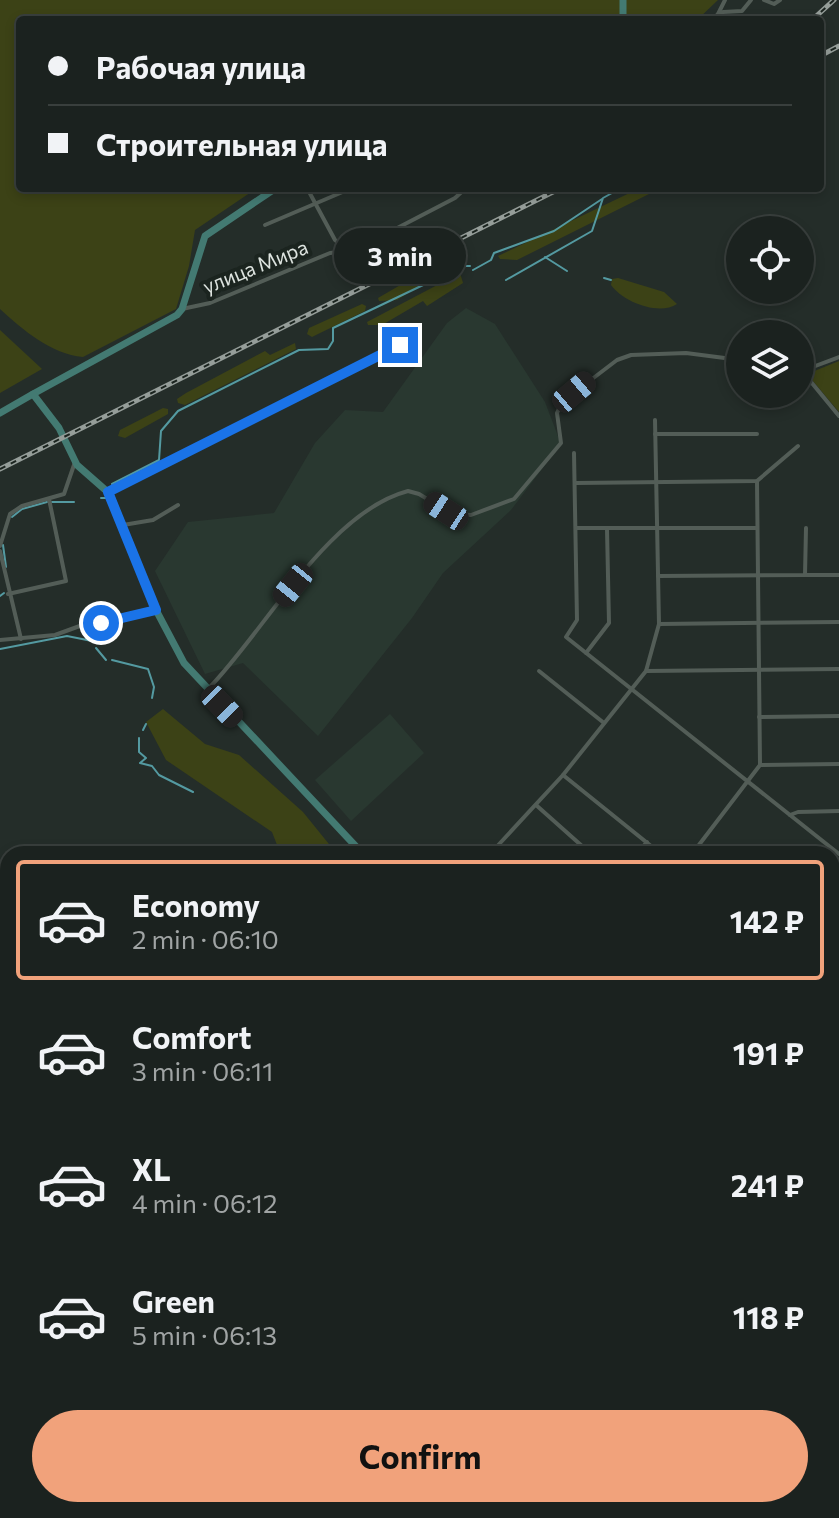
<!DOCTYPE html>
<html lang="en">
<head>
<meta charset="utf-8">
<style>
  :root { --surface:#1b221f; --page:#282f2c; --text:#f1f3f6; --muted:#a0a4a4; --line:#393f3d; --accent:#f1a27b }
  body { margin:0; font-family:Commissioner,sans-serif; background:var(--page); color:var(--text); height:100vh; display:flex; flex-direction:column; font-size:30px; white-space:nowrap }
  * { box-sizing:border-box; margin:0 }
  p { font-size:26px; color:var(--muted) }
  .icon { flex:none; width:44px; height:44px; fill:none; stroke:currentColor; stroke-width:2; stroke-linecap:round; stroke-linejoin:round }
  .map { position:relative; flex:1; overflow:hidden }
  .drawer { position:absolute; left:0px; top:846px; width:840px; height:672px; display:flex; flex-direction:column; background:var(--surface); border-radius:24px 24px 0 0; box-shadow:0 4px 12px #0003,0 0 0 2px var(--line) }
  .drawer>* { flex:none }
  .hud { position:absolute; left:16px; top:16px; width:808px; height:176px; border-radius:8px; box-shadow:0 4px 12px #0003,0 0 0 2px var(--line); display:grid; align-content:center; height:176px; padding:0 32px; background:var(--surface) }
  .controls { position:absolute; left:726px; top:216px; display:grid; gap:16px }
  .controls a { display:grid; place-items:center; width:88px; height:88px; border-radius:50%; background:var(--surface); box-shadow:0 4px 12px #0003,0 0 0 2px var(--line); font-size:40px }
  .end { position:absolute; width:36px; height:36px; margin:-18px; border:10px solid #1a73e8; background:#fff; box-shadow:0 0 0 4px #fff }
  .from { border-radius:50% }
  .bubble { position:absolute; height:56px; border-radius:28px; background:var(--surface); box-shadow:0 4px 12px #0003,0 0 0 2px var(--line); font-size:26px; font-weight:700; line-height:56px; text-align:center }
  .car { position:absolute; width:24px; height:48px; margin:-24px -12px; border-radius:10px; box-shadow:0 0 6px 2px #0007; background:linear-gradient(#222 24%,#8ab4d8 0 40%,#222 0 76%,#8ab4d8 0 86%,#222 0) }
  .hud b { display:flex; align-items:center; gap:28px; height:76px; font-size:30px }
  .hud b+b { border-top:2px solid var(--line) }
  .hud i { width:20px; height:20px; background:var(--text) }
  ul { padding:14px 0 0; list-style:none }
  li { display:flex; align-items:center; gap:24px; height:120px; margin:0 16px 12px; padding:0 16px; border:4px solid transparent; border-radius:8px }
  li div { flex:1 }
  li b { display:block; font-size:30px }
  li em { font-style:normal; font-weight:700 }
  li.on { border-color:var(--accent) }
  li>.icon { width:72px; height:72px; stroke-width:1.5 }
  .primary-button { display:flex; gap:16px; margin-top:auto; padding:16px 32px }
  .primary-button a { flex:1; height:92px; border-radius:48px; background:var(--accent); color:#111; font-size:32px; font-weight:700; line-height:92px; text-align:center }
  .map>svg:first-child { display:block }
  .built { fill:#293830 }
  .green { fill:#3c4216 }
  .lines { fill:none; stroke-linecap:round; stroke-linejoin:round }
  .stream { stroke:#549aa1; stroke-width:2 }
  .street { stroke:#535d57; stroke-width:4 }
  .secondary { stroke:#437a72; stroke-width:7 }
  .rail-casing { stroke:#959d99; stroke-width:5 }
  .rail { stroke:#1b241f; stroke-width:2; stroke-dasharray:6; stroke-linecap:butt }
  .route { stroke:#1a73e8; stroke-width:10 }
  .labels { text-anchor:middle; dominant-baseline:central; stroke-width:8; stroke-linejoin:round; paint-order:stroke }
  .street-label { font-size:20px; fill:#dde3df; stroke:#1b241f }
</style>
</head>
<body>
<div class="map">
<svg width="839" height="1518" viewBox="0 0 839 1518">
  <rect width="100%" height="100%" fill="#242d29"/>
  <g class="built">
    <polygon points="466,308 495,324 545,402 561,444 511,510 443,573 412,618 318,736 243,663 205,674 155,571 188,522 274,513 315,443 345,410 383,412 447,323"/>
    <polygon points="390,714 424,753 351,821 315,780"/>
    <rect x="832" y="1219" width="7" height="143"/>
  </g>
  <g class="green">
    <path d="M0,0h718l-21,20h-677v168h237l-62,42 -6,36 -13,43 -93,48c-32,-3 -60,-27 -83,-48z"/>
    <polygon points="640,188 661,188 517,260 500,259 498,256"/>
    <polygon points="433,266 439,273 397,300 379,301 378,298"/>
    <polygon points="460,273 463,283 427,306 423,301 382,325 368,325 367,322"/>
    <path d="M618,278l46,14 13,12c-18,12 -54,-2 -66,-19l1,-6z"/>
    <polygon points="362,304 366,306 365,311 312,337 307,334 309,328"/>
    <polygon points="0,330 42,369 0,393"/>
    <polygon points="295,343 296,349 185,405 178,403 177,399 186,393 265,351 270,355"/>
    <polygon points="839,361 839,412 807,374"/>
    <polygon points="163,408 168,409 168,414 125,438 118,436 120,430"/>
    <polygon points="163,709 205,744 239,755 303,812 337,854 286,854 279,850 272,832 166,760 146,722"/>
    <polygon points="0,1305 8,1312 8,1414 0,1412"/>
  </g>
  <g class="lines">
    <g class="stream">
      <polyline points="545,257 567,271"/>
      <polyline points="473,270 491,260 494,253 554,231 602,199"/>
      <polyline points="604,278 611,280"/>
      <polyline points="506,280 592,231 603,198 621,188"/>
      <polyline points="112,484 159,460 161,431 178,411 299,350 328,349 333,341 333,328 463,266 470,266"/>
      <polyline points="101,498 107,498"/>
      <polyline points="52,502 74,502"/>
      <polyline points="12,517 22,509 47,502"/>
      <polyline points="3,545 6,567"/>
      <polyline points="0,596 4,593"/>
      <polyline points="96,648 106,660"/>
      <polyline points="0,649 67,636 92,641"/>
      <polyline points="112,660 148,669 154,687 152,698"/>
      <polyline points="143,730 146,724"/>
      <polyline points="139,738 139,752 146,758 140,763 152,766 159,775 193,792"/>
      <polyline points="836,1390 839,1390"/>
    </g>
    <g class="street">
      <polyline points="764,0 774,4 780,0"/>
      <polyline points="708,20 723,12 742,11 751,0"/>
      <polyline points="715,20 725,0"/>
      <polyline points="307,188 335,240 347,250 361,274"/>
      <polyline points="265,225 352,188"/>
      <polyline points="182,309 210,303 330,253 355,250 455,198 466,188"/>
      <polyline points="802,371 839,416"/>
      <polyline points="802,371 839,357"/>
      <polyline points="655,434 757,434"/>
      <polyline points="574,453 577,620 566,637 839,854"/>
      <polyline points="576,483 757,481 798,446"/>
      <polyline points="108,492 400,345"/>
      <polyline points="123,525 153,520 178,505"/>
      <polyline points="576,528 757,528"/>
      <polyline points="0,546 10,514 22,506 64,494 75,462"/>
      <polyline points="0,551 21,639"/>
      <polyline points="805,575 839,575"/>
      <polyline points="658,576 805,575 806,528"/>
      <polyline points="8,594 66,581 49,499"/>
      <polyline points="659,624 839,622"/>
      <polyline points="0,640 55,635 88,623 156,610"/>
      <polyline points="586,653 609,623 607,529"/>
      <polyline points="539,671 604,723"/>
      <polyline points="646,671 839,669"/>
      <path d="M209,688c55,-56 119,-176 199,-197l11,3 33,20 19,1 43,-16 47,-56 -4,-30 5,-11 55,-42 14,-5 55,-2 54,7"/>
      <polyline points="759,717 839,716"/>
      <polyline points="760,765 839,764"/>
      <polyline points="563,775 661,854"/>
      <polyline points="536,805 591,854"/>
      <polyline points="790,815 798,812 839,811"/>
      <polyline points="490,854 563,775 646,671 659,624 655,420"/>
      <polyline points="636,854 647,842"/>
      <polyline points="692,854 760,765 757,481"/>
      <polyline points="0,991 8,993"/>
      <polyline points="0,1125 8,1121"/>
      <polyline points="0,1350 8,1352"/>
      <polyline points="0,1373 8,1375"/>
      <polyline points="0,1414 8,1416"/>
      <polyline points="0,1456 8,1458"/>
    </g>
    <g class="secondary">
      <polyline points="623,20 623,0"/>
      <polyline points="33,394 177,315 182,309 205,236 276,188"/>
      <polyline points="0,413 33,394 59,428 77,465 110,494 156,610 184,663 363,854"/>
      <polyline points="832,1382 839,1382"/>
      <polyline points="725,1518 727,1510"/>
    </g>
    <g class="rail-casing">
      <g id="rail">
        <polyline points="812,20 834,0"/>
        <polyline points="820,56 839,46"/>
        <polyline points="0,469 561,188"/>
      </g>
    </g>
    <use href="#rail" class="rail"/>
  </g>
  <g class="lines">
    <polyline class="route" points="101,623 156,610 108,492 400,345"/>
  </g>
  <g class="labels">
    <g class="street-label">
      <text transform="translate(255 266) rotate(-22)">улица Мира</text>
    </g>
  </g>
</svg>
<div class="controls">
<a><svg class="icon" aria-label="locate" viewBox="0 0 24 24"><circle cx="12" cy="12" r="6"/><path d="M12 2v4M12 18v4M2 12h4M18 12h4"/></svg></a>
<a><svg class="icon" aria-label="layers" viewBox="0 0 24 24"><path d="M12 4l9 5-9 5-9-5zM3 14l9 5 9-5"/></svg></a>
</div>
<i class="end from" style="left:101px;top:623px"></i>
<i class="end" style="left:400px;top:345px"></i>
<div class="bubble" style="left:334px;top:228px;width:132px">3 min</div>
<i class="car" style="left:574px;top:392px;rotate:50deg"></i>
<i class="car" style="left:446px;top:511px;rotate:303deg"></i>
<i class="car" style="left:293px;top:585px;rotate:219deg"></i>
<i class="car" style="left:222px;top:706px;rotate:136deg"></i>
<div class="hud">
<b><i class="from"></i>Рабочая улица</b>
<b><i></i>Строительная улица</b>
</div>
<section class="drawer">
<ul>
<li class="on"><svg class="icon" aria-label="car" viewBox="0 0 24 24"><path d="M5 17H2v-5l4-1 3-4h7l3 4 3 1v5h-3M9 17h6M6 11h13"/><circle cx="7" cy="17" r="2"/><circle cx="17" cy="17" r="2"/></svg><div><b>Economy</b><p>2 min · 06:10</p></div><em>142 ₽</em></li>
<li><svg class="icon" aria-label="car" viewBox="0 0 24 24"><path d="M5 17H2v-5l4-1 3-4h7l3 4 3 1v5h-3M9 17h6M6 11h13"/><circle cx="7" cy="17" r="2"/><circle cx="17" cy="17" r="2"/></svg><div><b>Comfort</b><p>3 min · 06:11</p></div><em>191 ₽</em></li>
<li><svg class="icon" aria-label="car" viewBox="0 0 24 24"><path d="M5 17H2v-5l4-1 3-4h7l3 4 3 1v5h-3M9 17h6M6 11h13"/><circle cx="7" cy="17" r="2"/><circle cx="17" cy="17" r="2"/></svg><div><b>XL</b><p>4 min · 06:12</p></div><em>241 ₽</em></li>
<li><svg class="icon" aria-label="car" viewBox="0 0 24 24"><path d="M5 17H2v-5l4-1 3-4h7l3 4 3 1v5h-3M9 17h6M6 11h13"/><circle cx="7" cy="17" r="2"/><circle cx="17" cy="17" r="2"/></svg><div><b>Green</b><p>5 min · 06:13</p></div><em>118 ₽</em></li>
</ul>
<div class="primary-button"><a>Confirm</a></div>
</section>
</div>
</body>
</html>
